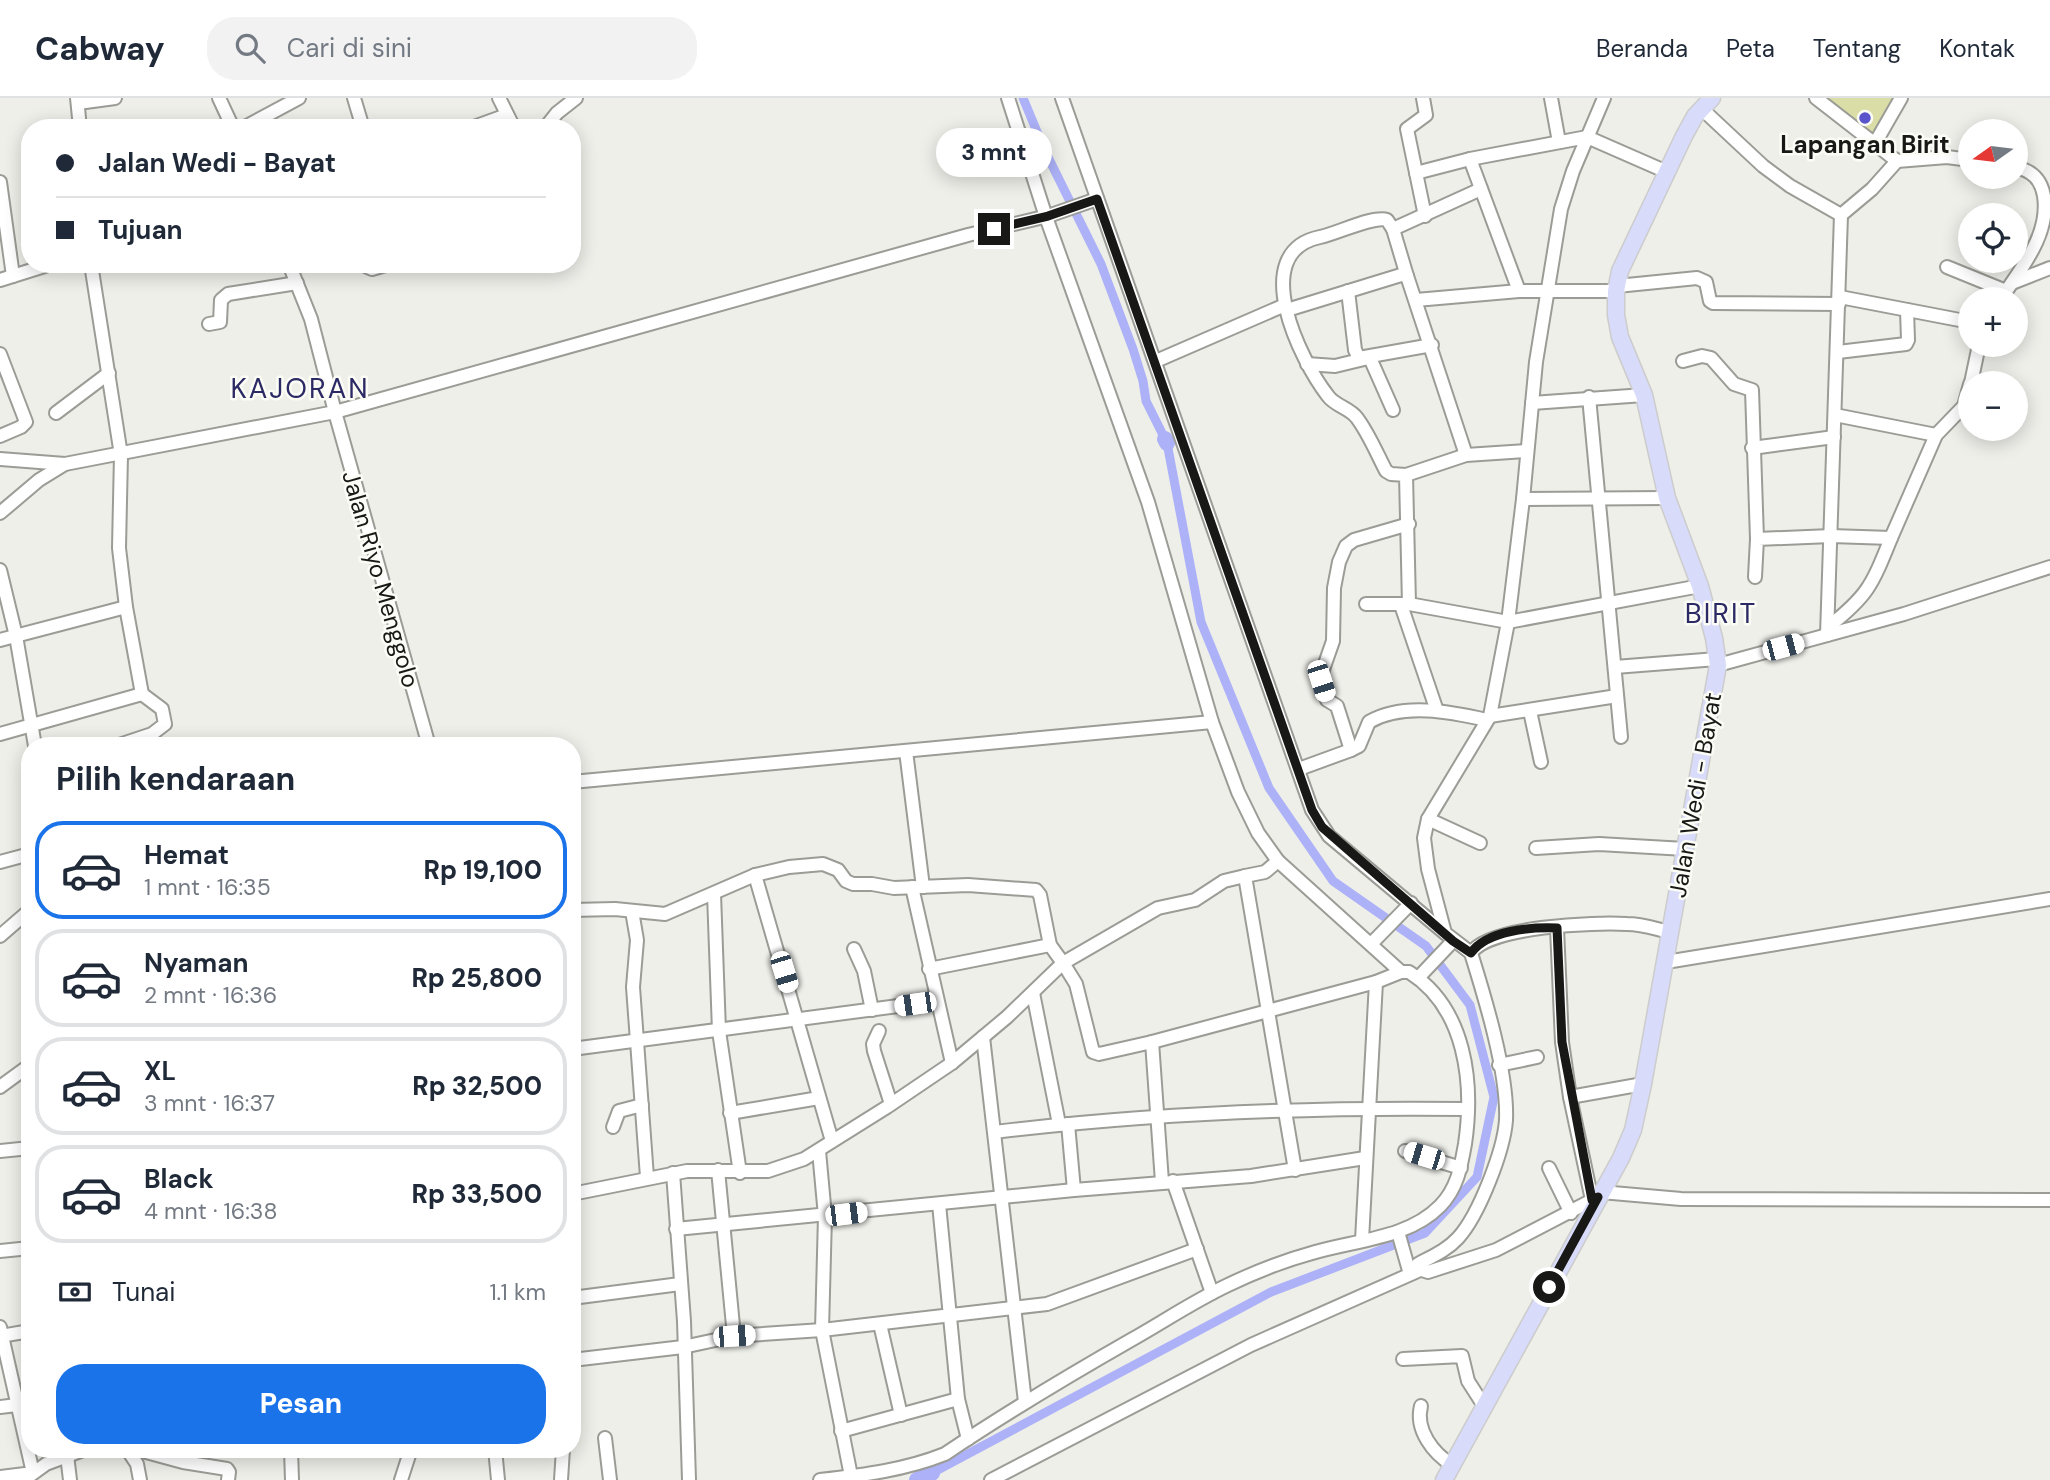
<!DOCTYPE html>
<html lang="id">
<head>
<meta charset="utf-8">
<style>
  :root { --surface:#fff; --page:#f2f2f3; --text:#1f2937; --muted:#747a83; --line:#e0e1e3; --accent:#1a73e8 }
  body { margin:0; font-family:"DM Sans",sans-serif; background:var(--page); color:var(--text); height:100vh; display:flex; flex-direction:column; font-size:26px; white-space:nowrap }
  * { box-sizing:border-box; margin:0 }
  p { font-size:23px; color:var(--muted) }
  .icon { flex:none; width:38px; height:38px; fill:none; stroke:currentColor; stroke-width:2; stroke-linecap:round; stroke-linejoin:round }
  .map { position:relative; flex:1; overflow:hidden }
  .drawer { position:absolute; left:21px; top:639px; width:560px; height:721px; display:flex; flex-direction:column; background:var(--surface); border-radius:28px; box-shadow:0 4px 18px #0003 }
  .drawer>* { flex:none }
  .banner { position:absolute; left:21px; top:21px; width:560px; height:154px; border-radius:28px; box-shadow:0 4px 18px #0003; display:grid; align-content:center; height:154px; padding:0 35px; background:var(--surface) }
  .needle { width:46px; rotate:256deg }
  .buttons { position:absolute; left:1958px; top:21px; display:grid; gap:14px }
  .buttons a { display:grid; place-items:center; width:70px; height:70px; border-radius:50%; background:var(--surface); box-shadow:0 4px 18px #0003; font-size:35px }
  .end { position:absolute; width:32px; height:32px; margin:-16px; border:9px solid #181816; background:#fff; box-shadow:0 0 0 4px #fff }
  .from { border-radius:50% }
  .bubble { position:absolute; height:49px; border-radius:24px; background:var(--surface); box-shadow:0 4px 18px #0003; font-size:23px; font-weight:800; line-height:49px; text-align:center }
  .car { position:absolute; width:21px; height:42px; margin:-21px -10px; border-radius:9px; box-shadow:0 0 5px 2px #0007; background:linear-gradient(#fff 24%,#345 0 40%,#fff 0 76%,#345 0 86%,#fff 0) }
  .banner b { display:flex; align-items:center; gap:24px; height:66px; font-size:26px }
  .banner b+b { border-top:2px solid var(--line) }
  .banner i { width:18px; height:18px; background:var(--text) }
  ul { padding:0; list-style:none }
  li { display:flex; align-items:center; gap:21px; height:98px; margin:0 14px 10px; padding:0 21px; border:4px solid var(--line); border-radius:28px }
  li div { flex:1 }
  li b { display:block; font-size:26px }
  li em { font-style:normal; font-weight:800 }
  li.current { border-color:var(--accent) }
  li>.icon { width:63px; height:63px; stroke-width:1.5 }
  h2 { padding:0 35px; font-size:32px; line-height:84px }
  .pay { display:flex; align-items:center; gap:18px; height:77px; padding:0 35px; font-size:26px }
  .pay p { margin-inline-start:auto }
  .cta { display:flex; gap:14px; margin-top:auto; padding:14px 35px }
  .cta a { flex:1; height:80px; border-radius:28px; background:var(--accent); color:#fff; font-size:28px; font-weight:800; line-height:80px; text-align:center }
  header { display:flex; align-items:center; gap:42px; box-sizing:border-box; height:98px; padding:0 35px; background:var(--surface); border-bottom:2px solid var(--line) }
  header strong { font-size:33px }
  nav { display:flex; gap:38px; margin-inline-start:auto; font-size:24px }
  .search { width:490px; height:63px; background:var(--page); display:flex; align-items:center; gap:18px; box-sizing:border-box; padding:0 24px; border-radius:28px; color:var(--muted); font-size:26px }
  .map>svg:first-child { display:block }
  .green { fill:#dadea6 }
  .lines { fill:none; stroke-linecap:round; stroke-linejoin:round }
  .canal { stroke:#adb2f8; stroke-width:9 }
  .river { stroke:#adb2f8; stroke-width:16 }
  .minor-casing { stroke:#9b9c96; stroke-width:16 }
  .major-casing { stroke:#ccc; stroke-width:19 }
  .minor { stroke:#fff; stroke-width:12 }
  .major { stroke:#d8dbf9; stroke-width:16 }
  .route { stroke:#181816; stroke-width:9 }
  .poi-dot { fill:#5a54cc; stroke:#fbfcf6; stroke-width:2.5 }
  .labels { text-anchor:middle; dominant-baseline:central; stroke-width:5; stroke-linejoin:round; paint-order:stroke }
  .poi-label { font-size:24px; font-weight:bold; fill:#181816; stroke:#fbfcf6 }
  .street-label { font-size:24px; fill:#181816; stroke:#fbfcf6 }
  .quarter-label { font-size:28px; letter-spacing:2px; fill:#2c2a64; stroke:#fbfcf6 }
</style>
</head>
<body>
<header>
<strong>Cabway</strong>
<div class="search"><svg class="icon" aria-label="search" viewBox="0 0 24 24"><circle cx="10" cy="10" r="6"/><path d="M15 15l6 6"/></svg>Cari di sini</div>
<nav><a>Beranda</a><a>Peta</a><a>Tentang</a><a>Kontak</a></nav>
</header>
<div class="map">
<svg width="2050" height="1382" viewBox="0 0 2050 1382">
  <rect width="100%" height="100%" fill="#eeefe9"/>
  <polygon class="green" points="1821,0 1897,0 1871,39"/>
  <g class="lines">
    <g class="canal">
      <polyline points="1023,0 1045,53 1101,166 1133,251 1143,283 1146,303 1165,341"/>
      <polyline points="932,1375 1271,1194 1425,1135 1477,1079 1494,999 1470,907 1426,848 1333,783 1269,690 1201,524 1167,345"/>
    </g>
    <g class="river">
      <polyline points="1165,341 1167,345"/>
      <polyline points="917,1382 932,1375"/>
    </g>
    <g class="minor-casing">
      <g id="minor">
        <polyline points="77,0 80,30"/>
        <polyline points="219,0 233,30"/>
        <polyline points="354,0 363,30"/>
        <polyline points="499,0 514,30"/>
        <polyline points="1008,0 1046,119 1148,404 1212,624 1238,694 1258,735 1278,763 1401,874"/>
        <polyline points="1062,0 1312,712 1329,738 1445,835"/>
        <polyline points="1423,0 1426,17 1407,31 1425,118"/>
        <polyline points="1551,0 1559,44"/>
        <path d="M1604,0l-31,73 -12,38 -25,153 -13,137 -15,123 -18,94 -62,103 -4,19 4,31 17,64 26,20c18,-27 124,-31 156,-29 15,0 29,5 43,8"/>
        <polyline points="1816,0 1897,63 1947,59 1970,62"/>
        <polyline points="78,5 115,0"/>
        <polyline points="1702,11 1763,68 1790,88 1841,117 1872,91 1897,63"/>
        <polyline points="243,30 299,0"/>
        <polyline points="471,30 507,17"/>
        <polyline points="545,30 557,15 576,0"/>
        <polyline points="1874,47 1901,0"/>
        <polyline points="1416,75 1470,61"/>
        <polyline points="0,84 13,178"/>
        <polyline points="1393,131 1407,178"/>
        <polyline points="289,166 311,221 335,314 968,137 1048,118 1097,101"/>
        <polyline points="361,166 372,171 389,166"/>
        <polyline points="1947,169 2006,193"/>
        <polyline points="0,182 51,166"/>
        <polyline points="2012,185 2050,170"/>
        <polyline points="1617,188 1697,180 1706,184 1710,203 1713,205 1839,206"/>
        <polyline points="1348,193 1355,252 1359,260 1432,247"/>
        <polyline points="1519,193 1470,61 1587,39 1667,74"/>
        <polyline points="1840,199 1970,224"/>
        <path d="M2001,201c20,-31 49,-64 43,-103 -3,-17 -12,-25 -28,-29"/>
        <polyline points="1416,202 1519,193 1616,193"/>
        <polyline points="1287,212 1401,177 1407,178 1466,357"/>
        <polyline points="209,226 220,224 221,202 228,196 297,185"/>
        <polyline points="1838,254 1906,246 1908,242 1907,212"/>
        <polyline points="0,256 26,324 21,329 0,338"/>
        <polyline points="1370,260 1393,312"/>
        <polyline points="1156,263 1285,207"/>
        <polyline points="1683,263 1702,258 1711,260 1734,286 1752,292 1757,441"/>
        <polyline points="1307,266 1335,268 1364,261"/>
        <polyline points="1971,285 1979,247"/>
        <polyline points="1589,299 1621,639"/>
        <polyline points="1532,305 1644,297"/>
        <polyline points="56,315 109,275"/>
        <polyline points="1835,317 1936,337"/>
        <polyline points="1752,350 1834,339"/>
        <polyline points="0,361 65,366 335,314 429,648"/>
        <polyline points="1406,377 1466,357 1527,353"/>
        <polyline points="1523,401 1667,400"/>
        <polyline points="0,415 39,382 65,366"/>
        <polyline points="0,472 16,538 35,648"/>
        <polyline points="1755,479 1757,441 1831,438 1891,440 1936,337 1964,308 1970,286"/>
        <polyline points="1366,506 1409,506 1508,524 1700,488"/>
        <path d="M1409,506l-3,-129 -15,-1 -5,-3c-9,-17 -17,-37 -29,-53 -7,-10 -22,-12 -29,-22 -28,-36 -81,-144 -8,-159 16,-3 54,-22 67,-17l6,9 88,-40"/>
        <polyline points="1401,507 1437,613"/>
        <path d="M1828,529c40,-31 44,-42 63,-89"/>
        <polyline points="1827,537 1841,117"/>
        <polyline points="0,542 126,509"/>
        <polyline points="1718,567 1904,516 2050,469"/>
        <polyline points="1615,569 1717,561"/>
        <polyline points="1530,613 1541,664"/>
        <polyline points="1490,618 1617,598"/>
        <polyline points="0,636 142,596 126,509 119,450 121,357 91,166"/>
        <polyline points="116,648 152,636 165,626 162,611 142,596"/>
        <path d="M1351,652l8,-4 10,-24c34,-20 82,-10 118,-2"/>
        <polyline points="906,653 923,789"/>
        <polyline points="1299,671 1351,652 1337,608 1327,602 1320,580 1333,543 1334,490 1339,464 1346,448 1354,442 1409,426"/>
        <polyline points="572,684 1212,624"/>
        <polyline points="1428,721 1480,745"/>
        <polyline points="1536,750 1599,746 1685,751"/>
        <polyline points="1278,763 1265,774 1245,778 1295,1072"/>
        <polyline points="0,764 30,756"/>
        <polyline points="755,777 832,1043"/>
        <polyline points="912,789 952,965"/>
        <polyline points="714,796 719,933 740,1075"/>
        <polyline points="572,812 615,811 665,816 755,777 789,769 823,766 838,772 846,783 853,786 872,786 894,790 968,787 1036,792 1040,797 1050,847 1063,865 1007,919 952,965 887,1009 804,1061 768,1073 687,1073 572,1096"/>
        <polyline points="632,813 637,842 633,889 647,1079"/>
        <polyline points="1557,830 1562,944 1570,999 1592,1102"/>
        <polyline points="0,838 30,812"/>
        <polyline points="1371,846 1411,805"/>
        <polyline points="854,851 864,873 872,912"/>
        <path d="M1471,855c14,45 37,120 35,167 -2,30 -27,95 -48,118 -11,12 -25,18 -40,26l1,5 9,3 68,-22 102,-53"/>
        <polyline points="1666,864 2050,801"/>
        <polyline points="929,871 1050,847"/>
        <polyline points="1418,880 1453,843"/>
        <polyline points="1033,895 1059,1026"/>
        <polyline points="879,933 873,946 874,953 891,1006"/>
        <polyline points="983,939 1025,1304"/>
        <polyline points="1152,944 1162,1084"/>
        <polyline points="572,951 936,903"/>
        <polyline points="1499,967 1537,959"/>
        <polyline points="0,989 30,967"/>
        <polyline points="1570,999 1643,986"/>
        <polyline points="730,1015 819,1000"/>
        <polyline points="1068,1026 1074,1092"/>
        <polyline points="613,1029 619,1013 642,1007"/>
        <path d="M995,1034c157,-19 315,-25 473,-23"/>
        <polyline points="0,1053 30,1050"/>
        <polyline points="819,1053 825,1118 822,1232 851,1378"/>
        <polyline points="1405,1053 1461,1070"/>
        <polyline points="1549,1070 1571,1115"/>
        <polyline points="718,1072 734,1238"/>
        <polyline points="673,1075 684,1223 689,1382"/>
        <polyline points="1173,1083 1212,1195"/>
        <polyline points="1601,1094 1681,1101 2050,1102"/>
        <polyline points="939,1106 958,1301 968,1341"/>
        <polyline points="676,1131 1074,1092 1251,1078 1365,1060"/>
        <polyline points="1398,1134 1410,1176"/>
        <polyline points="1362,1142 1376,884"/>
        <polyline points="0,1153 30,1150"/>
        <polyline points="572,1200 680,1186"/>
        <polyline points="880,1226 901,1317"/>
        <polyline points="0,1229 33,1375 0,1379"/>
        <polyline points="0,1238 30,1233"/>
        <polyline points="1403,1261 1462,1258 1468,1283 1484,1308"/>
        <polyline points="572,1262 683,1249 734,1238 822,1232 1047,1206 1197,1151"/>
        <path d="M1421,1308c-6,24 12,47 31,59"/>
        <polyline points="0,1309 17,1307"/>
        <polyline points="841,1333 958,1301"/>
        <polyline points="605,1340 610,1382"/>
        <polyline points="127,1351 137,1366 140,1382"/>
        <polyline points="135,1351 183,1364 227,1371 229,1374 228,1382"/>
        <polyline points="291,1351 292,1382"/>
        <polyline points="495,1351 498,1382"/>
        <polyline points="67,1357 70,1382"/>
        <polyline points="28,1379 46,1366 86,1351"/>
        <polyline points="401,1382 411,1351"/>
        <polyline points="561,1382 563,1351"/>
        <path d="M820,1382c44,-5 85,-10 125,-26 61,-41 123,-78 186,-114 32,-18 63,-39 97,-55 27,-13 55,-24 84,-32 42,-13 96,-14 128,-47 17,-17 21,-39 25,-62 9,-61 1,-136 -56,-172h-8l-25,10 -224,60 -53,12 -6,-2 -17,-68 -13,-21 95,-55 37,-8 29,-19 21,-5"/>
        <polyline points="991,1382 1251,1247 1420,1172"/>
      </g>
    </g>
    <g class="major-casing">
      <polyline id="major" points="1444,1382 1621,1060 1633,1032 1643,986 1718,567 1714,540 1700,488 1667,400 1644,297 1620,239 1616,217 1616,193 1620,173 1684,38 1695,18 1712,0"/>
    </g>
    <use href="#minor" class="minor"/>
    <use href="#major" class="major"/>
  </g>
  <g class="lines">
    <path class="route" d="M994,131l54,-13 49,-17 215,611 10,17 131,114 18,12c16,-23 61,-26 86,-25l5,114 30,158 6,-3 -49,90"/>
  </g>
  <circle class="poi-dot" cx="1865" cy="20" r="7"/>
  <g class="labels">
    <g class="poi-label">
      <text x="1865" y="46">Lapangan Birit</text>
    </g>
    <g class="street-label">
      <text transform="translate(381 481) rotate(74)">Jalan Riyo Menggolo</text>
      <text transform="translate(1695 697) rotate(-80)">Jalan Wedi - Bayat</text>
    </g>
    <g class="quarter-label">
      <text x="300" y="290">KAJORAN</text>
      <text x="1721" y="515">BIRIT</text>
    </g>
  </g>
</svg>
<div class="buttons">
<a><svg class="needle" viewBox="-14 -14 28 28"><path d="M0-13l5 13h-10z" fill="#e53935"/><path d="M0 13l5-13h-10z" fill="#747a83"/></svg></a>
<a><svg class="icon" aria-label="locate" viewBox="0 0 24 24"><circle cx="12" cy="12" r="6"/><path d="M12 2v4M12 18v4M2 12h4M18 12h4"/></svg></a>
<a>+</a>
<a>−</a>
</div>
<i class="end from" style="left:1549px;top:1189px"></i>
<i class="end" style="left:994px;top:131px"></i>
<div class="bubble" style="left:936px;top:30px;width:116px">3 mnt</div>
<i class="car" style="left:1783px;top:549px;rotate:75deg"></i>
<i class="car" style="left:1321px;top:583px;rotate:162deg"></i>
<i class="car" style="left:784px;top:874px;rotate:163deg"></i>
<i class="car" style="left:915px;top:906px;rotate:262deg"></i>
<i class="car" style="left:1424px;top:1058px;rotate:287deg"></i>
<i class="car" style="left:846px;top:1116px;rotate:83deg"></i>
<i class="car" style="left:734px;top:1238px;rotate:86deg"></i>
<div class="banner">
<b><i class="from"></i>Jalan Wedi - Bayat</b>
<b><i></i>Tujuan</b>
</div>
<section class="drawer">
<h2>Pilih kendaraan</h2>
<ul>
<li class="current"><svg class="icon" aria-label="car" viewBox="0 0 24 24"><path d="M5 17H2v-5l4-1 3-4h7l3 4 3 1v5h-3M9 17h6M6 11h13"/><circle cx="7" cy="17" r="2"/><circle cx="17" cy="17" r="2"/></svg><div><b>Hemat</b><p>1 mnt · 16:35</p></div><em>Rp 19,100</em></li>
<li><svg class="icon" aria-label="car" viewBox="0 0 24 24"><path d="M5 17H2v-5l4-1 3-4h7l3 4 3 1v5h-3M9 17h6M6 11h13"/><circle cx="7" cy="17" r="2"/><circle cx="17" cy="17" r="2"/></svg><div><b>Nyaman</b><p>2 mnt · 16:36</p></div><em>Rp 25,800</em></li>
<li><svg class="icon" aria-label="car" viewBox="0 0 24 24"><path d="M5 17H2v-5l4-1 3-4h7l3 4 3 1v5h-3M9 17h6M6 11h13"/><circle cx="7" cy="17" r="2"/><circle cx="17" cy="17" r="2"/></svg><div><b>XL</b><p>3 mnt · 16:37</p></div><em>Rp 32,500</em></li>
<li><svg class="icon" aria-label="car" viewBox="0 0 24 24"><path d="M5 17H2v-5l4-1 3-4h7l3 4 3 1v5h-3M9 17h6M6 11h13"/><circle cx="7" cy="17" r="2"/><circle cx="17" cy="17" r="2"/></svg><div><b>Black</b><p>4 mnt · 16:38</p></div><em>Rp 33,500</em></li>
</ul>
<div class="pay"><svg class="icon" aria-label="cash" viewBox="0 0 24 24"><path d="M3 7h18v10H3z"/><circle cx="12" cy="12" r="2"/></svg>Tunai<p>1.1 km</p></div>
<div class="cta"><a>Pesan</a></div>
</section>
</div>
</body>
</html>
